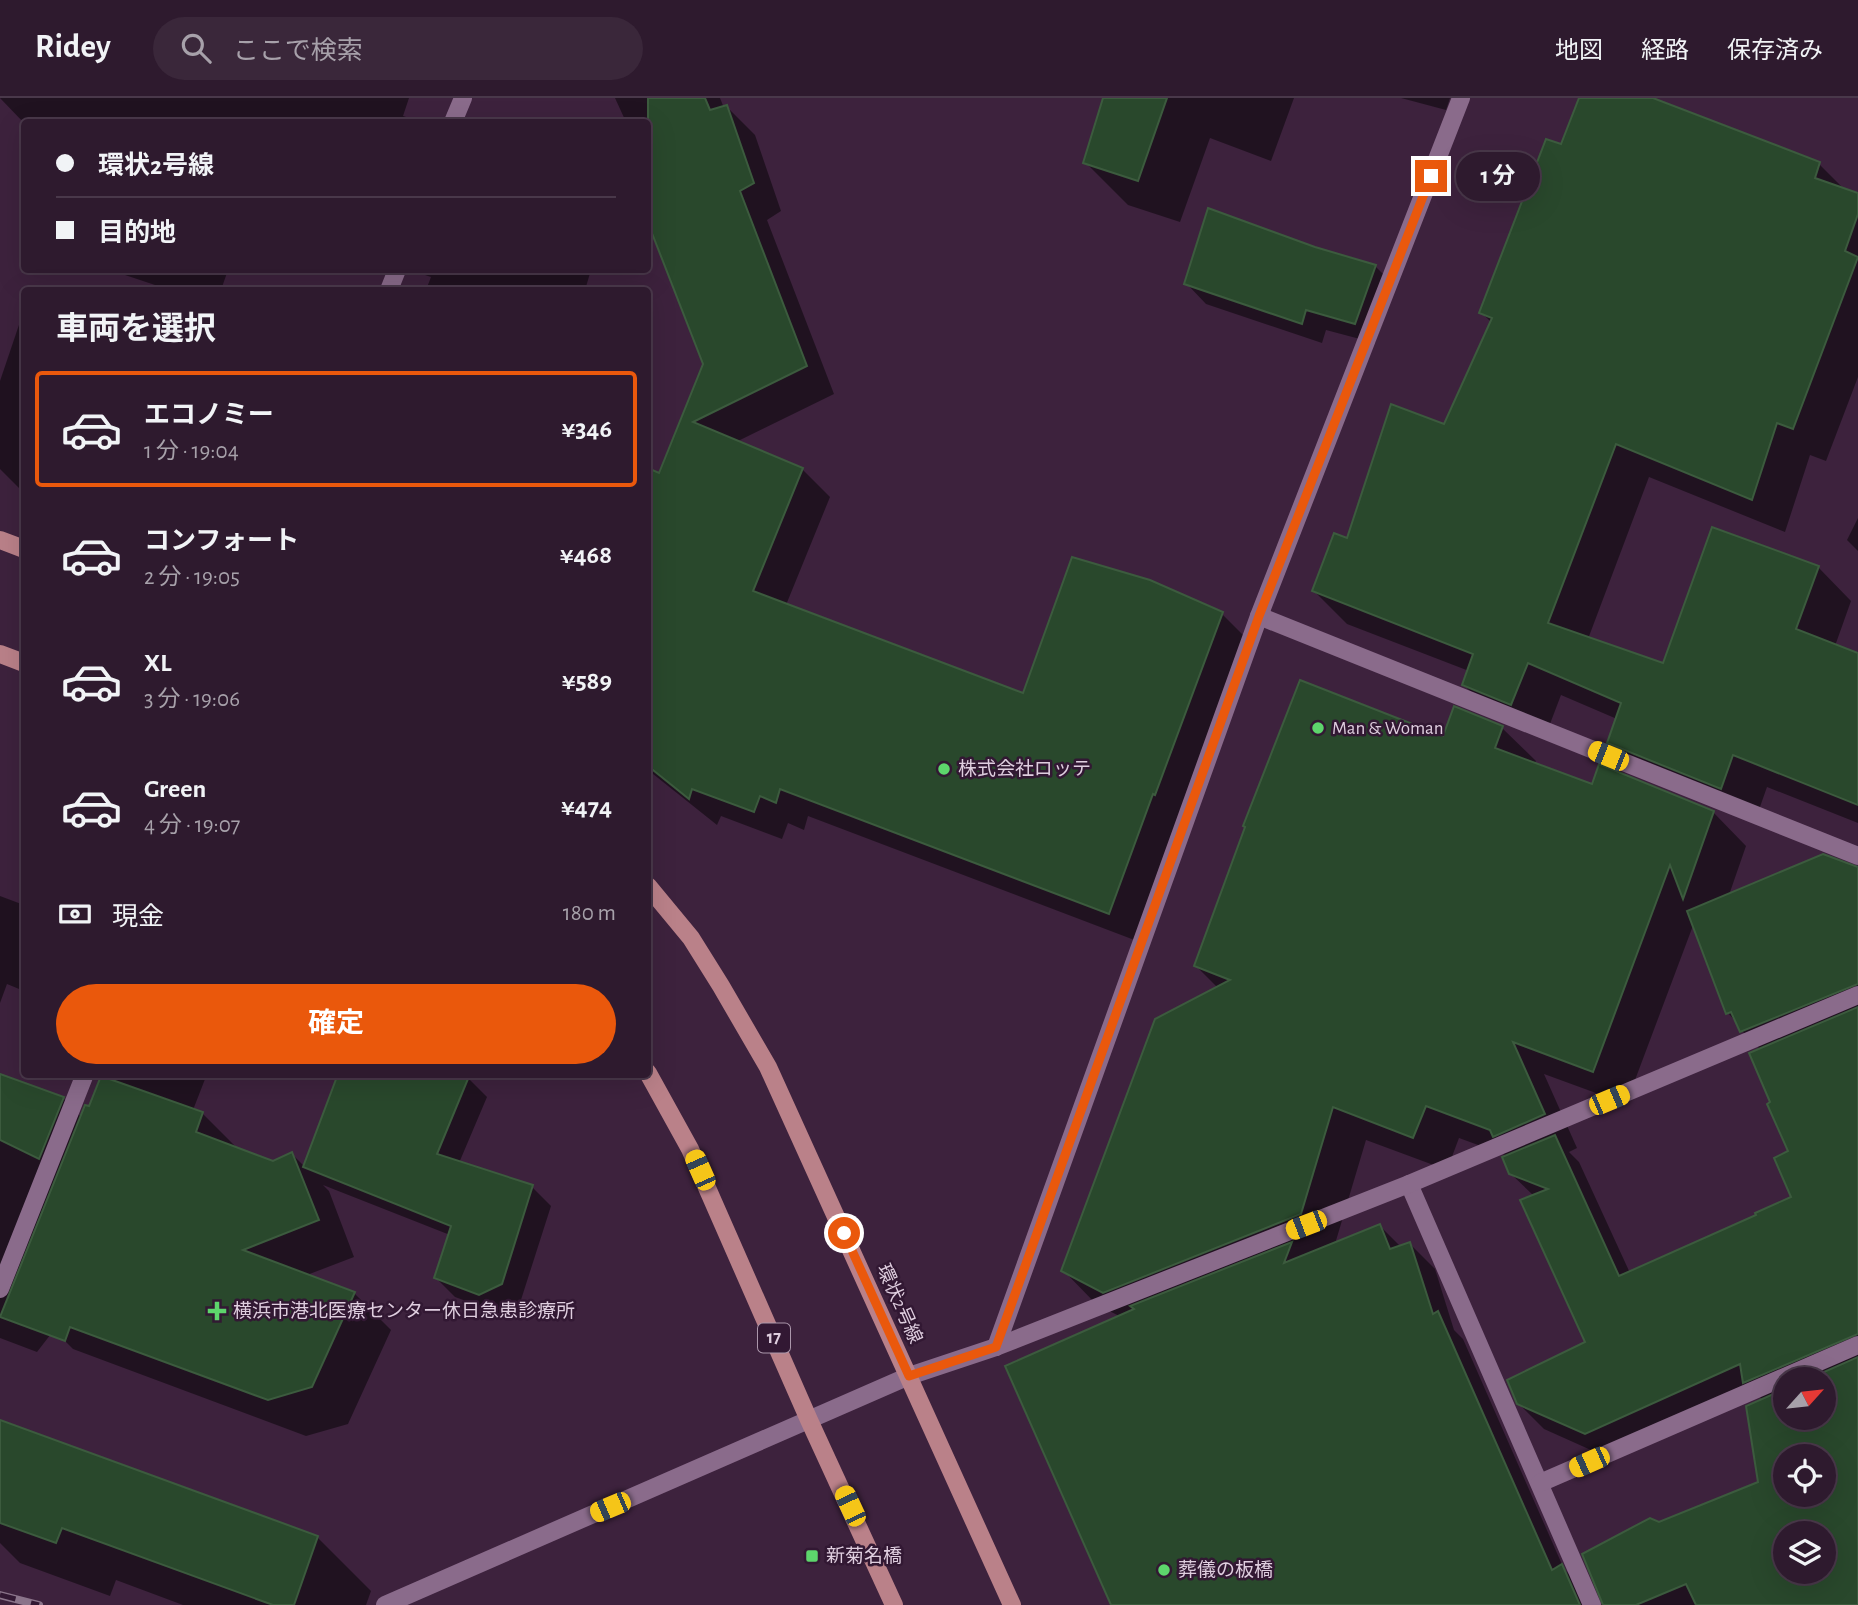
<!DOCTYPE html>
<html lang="ja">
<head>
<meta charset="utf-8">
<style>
  :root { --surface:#2e1a2e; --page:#3a273a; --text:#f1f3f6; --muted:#a7a1aa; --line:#49384a; --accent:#ea580c }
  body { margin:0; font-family:"Alegreya Sans","Noto Sans JP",sans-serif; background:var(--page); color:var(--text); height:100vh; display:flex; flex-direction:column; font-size:26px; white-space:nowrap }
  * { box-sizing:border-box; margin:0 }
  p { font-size:23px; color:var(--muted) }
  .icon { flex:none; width:38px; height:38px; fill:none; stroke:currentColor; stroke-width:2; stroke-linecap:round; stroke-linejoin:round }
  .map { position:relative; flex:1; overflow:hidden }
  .side { position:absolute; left:21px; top:189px; width:630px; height:791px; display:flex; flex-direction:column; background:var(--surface); border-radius:7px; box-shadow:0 7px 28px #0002,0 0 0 2px var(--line) }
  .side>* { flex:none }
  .top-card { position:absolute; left:21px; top:21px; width:630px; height:154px; border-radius:7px; box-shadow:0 7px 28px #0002,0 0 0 2px var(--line); display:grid; align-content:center; height:154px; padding:0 35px; background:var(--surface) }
  .needle { width:46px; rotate:63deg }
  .buttons { position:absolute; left:1773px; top:1269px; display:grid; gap:14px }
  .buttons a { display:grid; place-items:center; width:63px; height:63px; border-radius:50%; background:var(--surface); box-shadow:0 7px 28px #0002,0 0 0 2px var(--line); font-size:35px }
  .end { position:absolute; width:32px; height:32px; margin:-16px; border:9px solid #ea580c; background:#fff; box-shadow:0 0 0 4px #fff }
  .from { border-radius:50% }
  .bubble { position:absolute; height:49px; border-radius:24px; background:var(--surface); box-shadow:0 7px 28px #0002,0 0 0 2px var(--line); font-size:23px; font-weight:700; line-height:49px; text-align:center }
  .car { position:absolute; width:21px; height:42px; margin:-21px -10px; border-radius:9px; box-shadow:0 0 5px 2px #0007; background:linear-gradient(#f5c518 24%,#345 0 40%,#f5c518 0 76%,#345 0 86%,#f5c518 0) }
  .top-card b { display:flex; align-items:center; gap:24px; height:66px; font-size:26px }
  .top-card b+b { border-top:2px solid var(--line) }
  .top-card i { width:18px; height:18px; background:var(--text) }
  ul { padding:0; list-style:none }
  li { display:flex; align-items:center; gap:21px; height:116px; margin:0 14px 10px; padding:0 21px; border:4px solid transparent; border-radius:7px }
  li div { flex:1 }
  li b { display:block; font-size:26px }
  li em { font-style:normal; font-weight:700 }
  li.on { border-color:var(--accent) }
  li>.icon { width:63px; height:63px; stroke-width:1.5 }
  h2 { padding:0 35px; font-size:32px; line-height:84px }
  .pay { display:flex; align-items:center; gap:18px; height:77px; padding:0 35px; font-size:26px }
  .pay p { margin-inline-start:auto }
  .cta { display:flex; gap:14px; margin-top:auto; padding:14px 35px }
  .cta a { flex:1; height:80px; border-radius:42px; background:var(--accent); color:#fff; font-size:28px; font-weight:700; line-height:80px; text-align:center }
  header { display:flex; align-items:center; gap:42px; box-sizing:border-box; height:98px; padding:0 35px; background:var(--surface); border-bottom:2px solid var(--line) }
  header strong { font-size:33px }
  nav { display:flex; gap:38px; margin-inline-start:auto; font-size:24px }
  .search { width:490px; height:63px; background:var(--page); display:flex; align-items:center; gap:18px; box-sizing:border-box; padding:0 24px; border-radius:38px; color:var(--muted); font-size:26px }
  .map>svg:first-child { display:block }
  .shadow { fill:#0007; fill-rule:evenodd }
  .building { fill:#29482c; stroke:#3c5b3e; stroke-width:2; fill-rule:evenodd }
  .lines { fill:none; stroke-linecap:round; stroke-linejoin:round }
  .street { stroke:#8a6b8b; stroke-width:18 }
  .primary { stroke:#ba8189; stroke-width:18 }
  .rail-casing { stroke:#8a748a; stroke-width:8 }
  .rail { stroke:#321833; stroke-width:5; stroke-dasharray:16; stroke-linecap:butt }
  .route { stroke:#ea580c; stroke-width:9 }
  .poi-dot { fill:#5dd56c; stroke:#321833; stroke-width:2.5 }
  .labels { text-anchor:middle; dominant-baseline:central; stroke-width:5; stroke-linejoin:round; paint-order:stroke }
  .shield { fill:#321833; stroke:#ab97ab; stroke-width:2 }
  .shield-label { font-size:18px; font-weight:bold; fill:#dfcedf }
  .poi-label { font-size:19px; fill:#dfcedf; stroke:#321833; text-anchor:start }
  .street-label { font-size:19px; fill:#dfcedf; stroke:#321833 }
</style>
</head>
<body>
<header>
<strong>Ridey</strong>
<div class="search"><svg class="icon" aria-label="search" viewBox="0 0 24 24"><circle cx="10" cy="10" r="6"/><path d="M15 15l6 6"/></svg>ここで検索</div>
<nav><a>地図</a><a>経路</a><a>保存済み</a></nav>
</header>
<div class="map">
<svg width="1858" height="1507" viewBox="0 0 1858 1507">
  <rect width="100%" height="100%" fill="#3d223d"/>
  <g class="shadow">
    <polygon points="0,0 409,0 403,18 422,24 24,25"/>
    <polygon points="615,0 720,0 724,10 727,9 755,37 781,113 767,122 834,296 736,344 802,371 830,399 786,507 1024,598 1222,516 1250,544 1137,843 808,718 804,732 788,725 782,741 721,718 717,727 648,672 648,372 660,377 705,266 648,121 648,24 626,24"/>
    <polygon points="1103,0 1294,0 1271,63 1210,40 1180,124 1128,107 1085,64 1104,1"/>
    <polygon points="1401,0 1450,0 1446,12"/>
    <polygon points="1581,0 1648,0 1819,66 1846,93 1858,97 1858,279 1826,363 1810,357 1785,434 1649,379 1588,541 1664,567 1818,469 1851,503 1835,548 1858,557 1858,725 1767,689 1755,723 1642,678 1609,645 1617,621 1561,597 1545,639 1497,620 1464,587 1469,573 1347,526 1314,493 1348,442 1445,328 1492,225 1481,214 1562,48"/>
    <polygon points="1314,151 1375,168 1396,189 1375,245 1326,232 1322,245 1206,206 1186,185"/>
    <polygon points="110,172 228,172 221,192 170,192"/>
    <polygon points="410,172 591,172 585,192 426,192 431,179"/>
    <polygon points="23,215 24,215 24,393 20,391 0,371 0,283"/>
    <polygon points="1858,420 1858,453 1847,442"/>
    <path d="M1502,630l34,33 -2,3 59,23 120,25 33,34 -17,49 129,-26v736h-254l55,-81 101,-41 3,-83 -7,-7 -145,66 -67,-30 -26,-26 69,-60 -53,-147 -24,-23 -2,-17 -49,-18 -12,32 -81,-30 -31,104 45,-18 21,21 9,-3 25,25 19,61 9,9 101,230 23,23 5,13h-479l8,-288 -25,-13 -33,-34 155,-282 -22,-22 248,-228zM1694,825l34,90 10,11 4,7 19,19 12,53 17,49 3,46 -163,75 -51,-111 -10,-10 8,-4 -33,-74 82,30zM1785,1281h39v39h-39zM1785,1358h39v38h-39zM1785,1435h39v39h-39z"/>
    <polygon points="0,798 24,807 24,893 7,886 0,905"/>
    <polygon points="104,976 207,976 193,1012 202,1015 239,1052 273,1064 292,1056 305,1069 468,980 487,999 459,1065 532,1089 551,1108 520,1205 499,1215 455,1199 436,1180 450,1137 323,1087 329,1093 354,1159 307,1177 354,1195 391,1232 348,1326 306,1338 73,1251 54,1232 37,1254 0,1240 0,978 63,1000 82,1020 90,1010"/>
    <polygon points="0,1324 317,1439 371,1493 366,1507 183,1507 116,1482 110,1498 20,1465 0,1445"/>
  </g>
  <g class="building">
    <polygon points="648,0 705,0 710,12 727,7 754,85 740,93 807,268 693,324 803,370 753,493 1023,595 1072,459 1150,482 1223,514 1155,697 1153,696 1109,816 780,691 776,705 760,698 754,714 692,691 689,701 648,668 648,370 659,375 703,266 648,125"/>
    <polygon points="1103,0 1167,0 1138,83 1083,65"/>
    <polygon points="1579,0 1653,0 1820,64 1815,80 1858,95 1858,116 1845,153 1858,159 1793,331 1777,325 1752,402 1616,346 1548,525 1663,565 1712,429 1819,468 1796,531 1858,555 1858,707 1733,657 1721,691 1607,645 1621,605 1528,565 1511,607 1462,587 1473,556 1312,493 1334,435 1347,440 1391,306 1444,326 1492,220 1479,215 1546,41 1561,46"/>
    <polygon points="1208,110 1315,149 1376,167 1355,226 1306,212 1302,226 1184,186"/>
    <polygon points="1300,582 1443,638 1454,608 1503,628 1495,650 1592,686 1599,666 1714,713 1683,801 1670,767 1593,974 1513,944 1545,1016 1493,1039 1490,1032 1426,1008 1413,1040 1333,1009 1301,1116 1103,1195 1061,1173 1155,921 1230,882 1194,868 1245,729 1243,728"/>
    <polygon points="1823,756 1858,769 1858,886 1740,934 1731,914 1726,916 1687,813"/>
    <polygon points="1858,909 1858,1236 1743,1285 1740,1266 1585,1336 1517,1306 1507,1282 1585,1244 1520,1102 1548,1091 1509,1076 1502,1059 1555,1037 1619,1178 1756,1117 1755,1115 1791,1099 1774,1060 1788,1053 1767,1006 1770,1004 1749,955"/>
    <polygon points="0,976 64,999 39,1061 0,1042"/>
    <polygon points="338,976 470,976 437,1056 533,1087 502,1186 479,1197 434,1180 451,1128 303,1069"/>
    <polygon points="101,978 203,1014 196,1034 273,1063 292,1054 319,1122 243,1152 355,1194 312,1289 268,1302 70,1229 65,1243 0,1219 85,1007 89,1008"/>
    <polygon points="1380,1126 1390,1151 1410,1144 1433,1216 1438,1213 1552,1472 1562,1466 1580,1507 1111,1507 1005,1268 1134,1211 1130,1208 1292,1144 1284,1165"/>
    <path d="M1858,1259v248h-162l-10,-21 -50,21h-33l-21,-51 68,-36 9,4 99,-40 -12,-76 39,-17v29h39v-39h-16zM1785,1358h39v38h-39zM1785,1435h39v39h-39z"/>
    <polygon points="0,1322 318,1438 294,1507 273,1507 62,1430 56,1445 0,1425"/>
  </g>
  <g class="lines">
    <g class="street">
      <polyline points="453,24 463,0"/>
      <polyline points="389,192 397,172"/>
      <polyline points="1259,518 1858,758"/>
      <polyline points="1409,1086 1592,1507"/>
      <polyline points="0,1191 85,976"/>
      <polyline points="996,1249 1259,518 1461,0"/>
      <polyline points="1540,1385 1858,1247"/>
      <polyline points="385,1507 909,1278 996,1249 1409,1086 1858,897"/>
    </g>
    <g class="primary">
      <polyline points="0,442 24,451"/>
      <polyline points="0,556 24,565"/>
      <polyline points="648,788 691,840 721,888 768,969 1012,1507"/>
      <polyline points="648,975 690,1051 809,1322 894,1507"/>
    </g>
    <g class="rail-casing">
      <polyline id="rail" points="0,1497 39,1507"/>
    </g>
    <use href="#rail" class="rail"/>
  </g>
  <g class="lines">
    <polyline class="route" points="844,1135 909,1278 996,1249 1259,518 1431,78"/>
  </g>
  <g class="poi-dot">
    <circle cx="1318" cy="630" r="7"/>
    <circle cx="944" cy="671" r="7"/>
    <path d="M213.5 1202.5h7v7h7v7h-7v7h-7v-7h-7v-7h7z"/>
    <rect x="805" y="1451" width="14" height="14" rx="3.5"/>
    <circle cx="1164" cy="1472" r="7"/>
  </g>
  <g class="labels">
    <rect class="shield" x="758" y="1225.5" width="32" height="29" rx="5"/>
    <g class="shield-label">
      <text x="774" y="1240">17</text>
    </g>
    <g class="poi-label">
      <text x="1332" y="630">Man &amp; Woman</text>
      <text x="958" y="671">株式会社ロッテ</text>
      <text x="233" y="1213">横浜市港北医療センター休日急患診療所</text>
      <text x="826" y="1458">新菊名橋</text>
      <text x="1178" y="1472">葬儀の板橋</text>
    </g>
    <g class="street-label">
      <text transform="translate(899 1206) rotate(66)">環状2号線</text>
    </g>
  </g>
</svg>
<div class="buttons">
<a><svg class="needle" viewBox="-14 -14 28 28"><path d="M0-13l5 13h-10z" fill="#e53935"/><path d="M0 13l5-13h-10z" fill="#a7a1aa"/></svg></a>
<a><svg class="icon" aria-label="locate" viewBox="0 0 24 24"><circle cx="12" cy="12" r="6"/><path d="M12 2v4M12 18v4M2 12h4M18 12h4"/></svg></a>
<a><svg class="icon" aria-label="layers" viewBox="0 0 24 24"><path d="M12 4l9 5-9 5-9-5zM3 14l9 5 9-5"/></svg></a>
</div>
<i class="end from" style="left:844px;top:1135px"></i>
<i class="end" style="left:1431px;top:78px"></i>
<div class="bubble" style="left:1456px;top:54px;width:84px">1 分</div>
<i class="car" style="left:1608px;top:658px;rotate:292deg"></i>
<i class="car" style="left:1609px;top:1002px;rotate:67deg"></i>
<i class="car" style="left:700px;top:1072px;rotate:336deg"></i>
<i class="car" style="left:1306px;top:1127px;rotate:249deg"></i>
<i class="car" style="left:1589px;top:1364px;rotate:246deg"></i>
<i class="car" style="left:850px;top:1408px;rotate:335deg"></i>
<i class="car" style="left:610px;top:1409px;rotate:247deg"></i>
<div class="top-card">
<b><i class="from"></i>環状2号線</b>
<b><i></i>目的地</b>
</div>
<section class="side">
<h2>車両を選択</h2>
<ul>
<li class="on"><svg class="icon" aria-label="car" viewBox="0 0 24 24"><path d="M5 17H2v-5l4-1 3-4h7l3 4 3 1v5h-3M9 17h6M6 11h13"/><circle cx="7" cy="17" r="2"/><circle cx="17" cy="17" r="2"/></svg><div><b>エコノミー</b><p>1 分 · 19:04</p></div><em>¥346</em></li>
<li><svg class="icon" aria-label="car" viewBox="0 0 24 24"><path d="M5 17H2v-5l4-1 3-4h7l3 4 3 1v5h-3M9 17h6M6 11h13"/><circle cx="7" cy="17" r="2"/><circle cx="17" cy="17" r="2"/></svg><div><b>コンフォート</b><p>2 分 · 19:05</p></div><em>¥468</em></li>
<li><svg class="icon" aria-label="car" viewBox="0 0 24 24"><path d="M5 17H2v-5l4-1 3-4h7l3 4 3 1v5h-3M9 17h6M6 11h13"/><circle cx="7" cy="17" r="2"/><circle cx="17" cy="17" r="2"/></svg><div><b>XL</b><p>3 分 · 19:06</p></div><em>¥589</em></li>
<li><svg class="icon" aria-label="car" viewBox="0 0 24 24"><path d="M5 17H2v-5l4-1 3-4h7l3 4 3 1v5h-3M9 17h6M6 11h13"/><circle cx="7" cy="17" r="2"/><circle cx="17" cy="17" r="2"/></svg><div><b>Green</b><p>4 分 · 19:07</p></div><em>¥474</em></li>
</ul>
<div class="pay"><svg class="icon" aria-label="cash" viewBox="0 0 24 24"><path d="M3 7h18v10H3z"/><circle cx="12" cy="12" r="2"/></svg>現金<p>180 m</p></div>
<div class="cta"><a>確定</a></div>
</section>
</div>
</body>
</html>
